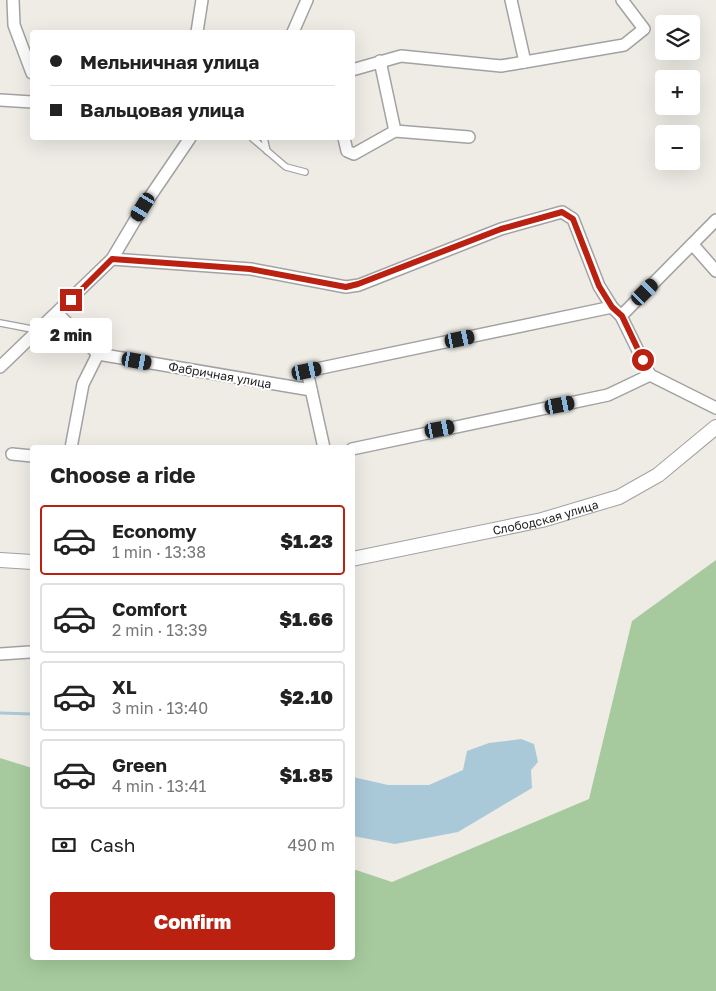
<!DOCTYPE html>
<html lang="en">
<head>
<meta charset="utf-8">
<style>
  :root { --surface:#fff; --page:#f6f6f6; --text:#222; --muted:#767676; --line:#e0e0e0; --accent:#bb2111 }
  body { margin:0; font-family:"Golos Text",sans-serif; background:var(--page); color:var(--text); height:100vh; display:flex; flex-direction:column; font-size:19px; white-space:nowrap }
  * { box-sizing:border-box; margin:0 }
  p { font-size:16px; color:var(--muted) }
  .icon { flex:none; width:28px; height:28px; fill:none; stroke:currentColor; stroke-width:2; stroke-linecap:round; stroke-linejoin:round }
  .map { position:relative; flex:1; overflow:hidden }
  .sheet { position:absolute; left:30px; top:445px; width:325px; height:515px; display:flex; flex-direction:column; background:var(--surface); border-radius:5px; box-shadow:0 5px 20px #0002 }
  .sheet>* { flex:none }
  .banner { position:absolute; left:30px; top:30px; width:325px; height:110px; border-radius:5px; box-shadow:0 5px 20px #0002; display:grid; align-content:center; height:110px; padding:0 20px; background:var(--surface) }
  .tools { position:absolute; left:655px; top:15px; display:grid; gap:10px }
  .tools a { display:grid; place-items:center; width:45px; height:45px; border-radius:5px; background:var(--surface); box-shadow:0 5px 20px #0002; font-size:25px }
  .end { position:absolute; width:22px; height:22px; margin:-11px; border:6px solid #bb2111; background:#fff; box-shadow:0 0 0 2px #fff }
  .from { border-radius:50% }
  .bubble { position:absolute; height:35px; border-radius:5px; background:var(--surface); box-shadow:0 5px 20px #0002; font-size:16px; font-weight:800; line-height:35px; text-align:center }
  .car { position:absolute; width:15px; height:30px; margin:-15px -8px; border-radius:6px; box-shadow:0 0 4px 1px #0007; background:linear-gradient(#222 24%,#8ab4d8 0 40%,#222 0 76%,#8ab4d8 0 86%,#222 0) }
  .banner b { display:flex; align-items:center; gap:18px; height:48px; font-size:19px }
  .banner b+b { border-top:1px solid var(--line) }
  .banner i { width:12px; height:12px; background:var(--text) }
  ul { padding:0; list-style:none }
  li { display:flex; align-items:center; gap:15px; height:70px; margin:0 10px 8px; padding:0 10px; border:2px solid var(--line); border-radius:5px }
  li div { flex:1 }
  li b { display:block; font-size:19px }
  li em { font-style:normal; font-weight:800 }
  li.on { border-color:var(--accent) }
  li>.icon { width:45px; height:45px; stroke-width:1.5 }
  h2 { padding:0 20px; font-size:22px; line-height:60px }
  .pay { display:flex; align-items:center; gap:12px; height:55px; padding:0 20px; font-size:19px }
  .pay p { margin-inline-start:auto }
  .primary-button { display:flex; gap:10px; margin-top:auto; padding:10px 20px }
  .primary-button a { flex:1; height:58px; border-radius:5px; background:var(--accent); color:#fff; font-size:20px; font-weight:800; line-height:58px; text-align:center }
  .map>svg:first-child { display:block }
  .forest { fill:#a6ca9d }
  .water { fill:#a9c9d8 }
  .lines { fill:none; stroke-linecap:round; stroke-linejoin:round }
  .stream { stroke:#a9c9d8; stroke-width:3 }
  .service-casing { stroke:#a2a2a2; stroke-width:8 }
  .minor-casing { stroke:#a2a2a2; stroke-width:14 }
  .tertiary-casing { stroke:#a2a2a2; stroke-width:16 }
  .service { stroke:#fff; stroke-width:5.5 }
  .minor { stroke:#fff; stroke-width:11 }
  .tertiary { stroke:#fff; stroke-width:14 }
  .route { stroke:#bb2111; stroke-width:6 }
  .labels { text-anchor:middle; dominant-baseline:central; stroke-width:4; stroke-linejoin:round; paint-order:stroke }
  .street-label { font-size:12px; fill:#1e1e1e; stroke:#fff }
</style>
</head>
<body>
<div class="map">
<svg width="716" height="991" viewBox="0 0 716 991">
  <rect width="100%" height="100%" fill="#eeece5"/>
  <polygon class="forest" points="716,560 716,991 0,991 0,758 32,768 32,958 352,958 353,869 392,882 589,799 632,621"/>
  <polygon class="water" points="521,739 534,744 538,762 531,770 532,788 458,832 395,844 353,836 353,777 388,785 429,785 463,770 467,751 489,743"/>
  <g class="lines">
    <polyline class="stream" points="0,713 32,714"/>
    <g class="service-casing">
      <g id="service">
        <polyline points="252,138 286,167 305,172"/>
        <polyline points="264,138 267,151"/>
        <polyline points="0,323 37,330"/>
      </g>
    </g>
    <g class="minor-casing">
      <g id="minor">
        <polyline points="13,0 14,25 32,73"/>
        <polyline points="511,0 525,62"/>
        <polyline points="197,32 202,0"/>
        <polyline points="293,32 307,0"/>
        <polyline points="380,61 395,131"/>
        <polyline points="352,70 401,56 501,66 624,45 644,29 622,0"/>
        <polyline points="0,100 32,102"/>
        <polyline points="344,138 347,151 354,154 395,131 469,137"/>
        <polyline points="693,245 716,271"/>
        <polyline points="112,259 251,269 346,287 359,285 501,229 562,212 573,219 599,286 612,307 621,316 650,375 716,408"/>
        <polyline points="57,313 98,354 311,390"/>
        <polyline points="621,316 716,220"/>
        <polyline points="0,367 112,259 143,207 190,138"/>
        <polyline points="71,448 83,384 98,354"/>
        <polyline points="324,448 307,371 612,307"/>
        <polyline points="352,449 608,395 650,375"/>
        <polyline points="12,454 32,456"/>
        <polyline points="0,654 30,652"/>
      </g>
    </g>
    <g class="tertiary-casing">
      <g id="tertiary">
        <path id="s1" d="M352,559l190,-39 77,-23 39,-22 58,-48"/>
        <polyline points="0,560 32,562"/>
      </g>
    </g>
    <use href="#service" class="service"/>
    <use href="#minor" class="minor"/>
    <use href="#tertiary" class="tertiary"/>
  </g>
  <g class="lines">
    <polyline class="route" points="71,300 112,259 250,269 346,287 358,284 501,229 562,212 573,219 599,286 612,307 622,316 643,360"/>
  </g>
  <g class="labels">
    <g class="street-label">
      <text transform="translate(220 375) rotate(10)">Фабричная улица</text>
      <text stroke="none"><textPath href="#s1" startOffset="198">Слободская улица</textPath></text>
    </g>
  </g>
</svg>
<div class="tools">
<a><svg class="icon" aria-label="layers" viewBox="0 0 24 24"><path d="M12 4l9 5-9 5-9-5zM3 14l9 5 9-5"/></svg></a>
<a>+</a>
<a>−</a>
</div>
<i class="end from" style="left:643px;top:360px"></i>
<i class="end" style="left:71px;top:300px"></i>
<div class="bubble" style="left:30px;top:318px;width:82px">2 min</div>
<i class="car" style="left:143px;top:207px;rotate:211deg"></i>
<i class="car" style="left:645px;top:292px;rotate:45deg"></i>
<i class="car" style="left:460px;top:339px;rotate:78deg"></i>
<i class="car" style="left:137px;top:361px;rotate:100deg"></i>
<i class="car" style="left:307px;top:371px;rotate:78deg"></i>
<i class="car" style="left:560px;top:405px;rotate:79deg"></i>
<i class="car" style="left:440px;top:429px;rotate:79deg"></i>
<div class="banner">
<b><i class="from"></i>Мельничная улица</b>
<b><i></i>Вальцовая улица</b>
</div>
<section class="sheet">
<h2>Choose a ride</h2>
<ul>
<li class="on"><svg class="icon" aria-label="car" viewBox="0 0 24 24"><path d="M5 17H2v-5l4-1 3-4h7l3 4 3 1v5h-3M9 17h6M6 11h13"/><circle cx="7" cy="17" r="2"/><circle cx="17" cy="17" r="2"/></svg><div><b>Economy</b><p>1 min · 13:38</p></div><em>$1.23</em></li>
<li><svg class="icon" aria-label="car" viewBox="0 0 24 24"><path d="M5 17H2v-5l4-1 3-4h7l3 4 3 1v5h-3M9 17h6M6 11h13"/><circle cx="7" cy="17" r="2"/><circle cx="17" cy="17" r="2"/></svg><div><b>Comfort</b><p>2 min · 13:39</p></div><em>$1.66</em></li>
<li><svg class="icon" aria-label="car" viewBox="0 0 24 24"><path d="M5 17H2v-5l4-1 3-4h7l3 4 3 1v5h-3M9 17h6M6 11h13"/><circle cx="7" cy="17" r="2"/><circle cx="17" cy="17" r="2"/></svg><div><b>XL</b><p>3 min · 13:40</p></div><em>$2.10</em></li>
<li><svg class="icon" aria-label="car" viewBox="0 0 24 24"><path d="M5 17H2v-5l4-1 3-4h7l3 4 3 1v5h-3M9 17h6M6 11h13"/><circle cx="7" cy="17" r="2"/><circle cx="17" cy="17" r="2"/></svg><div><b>Green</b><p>4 min · 13:41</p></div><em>$1.85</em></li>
</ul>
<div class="pay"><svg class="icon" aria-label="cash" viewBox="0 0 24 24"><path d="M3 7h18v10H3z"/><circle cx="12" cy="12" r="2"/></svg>Cash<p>490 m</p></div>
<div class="primary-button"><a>Confirm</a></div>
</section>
</div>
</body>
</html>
